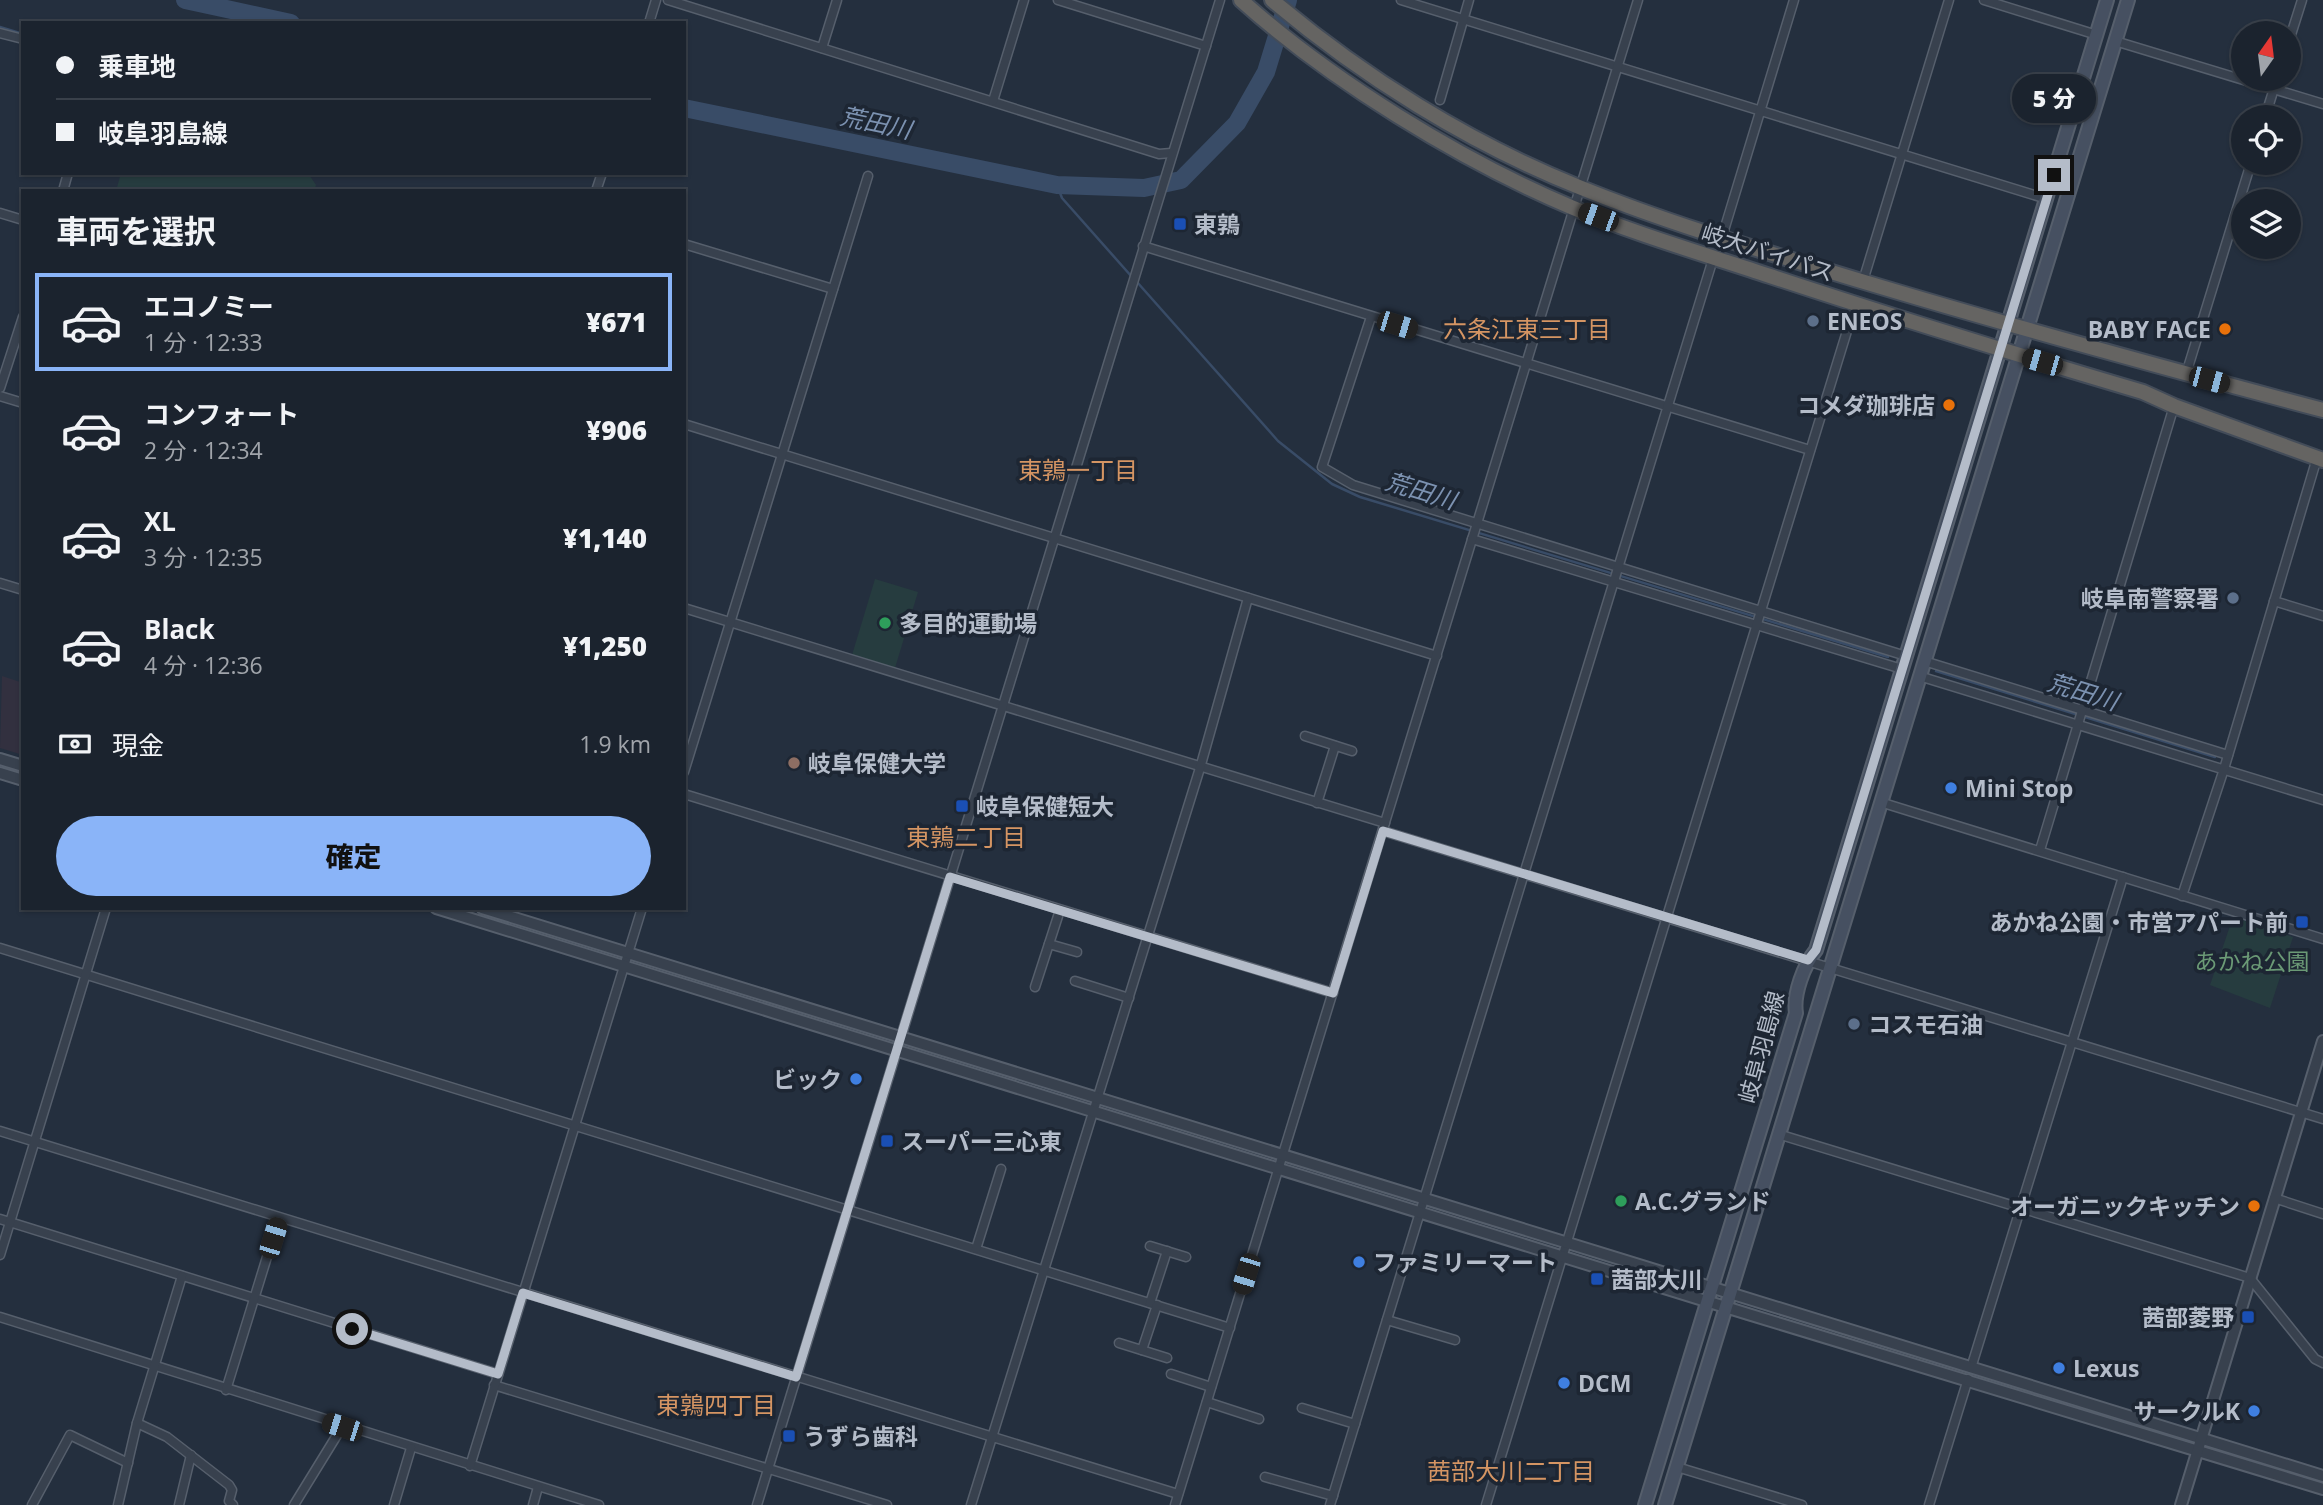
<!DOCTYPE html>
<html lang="ja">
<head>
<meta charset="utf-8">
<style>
  :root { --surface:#1b232e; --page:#282f3a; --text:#f1f3f6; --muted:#a0a4aa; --line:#39404a; --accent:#8ab4f8 }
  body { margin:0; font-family:"Open Sans","Noto Sans JP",sans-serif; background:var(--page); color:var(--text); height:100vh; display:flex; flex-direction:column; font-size:26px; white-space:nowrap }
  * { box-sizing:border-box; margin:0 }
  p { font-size:23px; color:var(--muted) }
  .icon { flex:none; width:38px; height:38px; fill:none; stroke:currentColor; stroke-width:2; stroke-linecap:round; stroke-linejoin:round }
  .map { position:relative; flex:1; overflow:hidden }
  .drawer { position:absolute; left:21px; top:189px; width:665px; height:721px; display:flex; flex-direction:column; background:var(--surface); border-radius:0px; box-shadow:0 2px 5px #0004,0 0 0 2px var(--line) }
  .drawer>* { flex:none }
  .top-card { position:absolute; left:21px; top:21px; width:665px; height:154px; border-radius:0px; box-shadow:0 2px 5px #0004,0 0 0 2px var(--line); display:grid; align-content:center; height:154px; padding:0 35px; background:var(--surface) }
  .needle { width:46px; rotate:14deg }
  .buttons { position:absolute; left:2231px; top:21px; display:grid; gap:14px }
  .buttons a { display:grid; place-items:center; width:70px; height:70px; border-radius:50%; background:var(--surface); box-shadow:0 2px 5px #0004,0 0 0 2px var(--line); font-size:35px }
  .end { position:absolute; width:32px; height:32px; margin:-16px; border:9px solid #b4bcc9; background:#111; box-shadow:0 0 0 4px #111 }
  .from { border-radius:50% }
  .bubble { position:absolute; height:49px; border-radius:24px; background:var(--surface); box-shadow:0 2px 5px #0004,0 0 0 2px var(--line); font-size:23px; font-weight:800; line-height:49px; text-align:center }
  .car { position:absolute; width:21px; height:42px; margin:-21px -10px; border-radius:9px; box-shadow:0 0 5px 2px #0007; background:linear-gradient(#222 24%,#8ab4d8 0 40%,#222 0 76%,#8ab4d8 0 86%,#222 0) }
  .top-card b { display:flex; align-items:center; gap:24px; height:66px; font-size:26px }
  .top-card b+b { border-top:2px solid var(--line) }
  .top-card i { width:18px; height:18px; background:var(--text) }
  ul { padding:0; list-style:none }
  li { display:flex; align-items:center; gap:21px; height:98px; margin:0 14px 10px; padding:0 21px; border:4px solid transparent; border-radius:0px }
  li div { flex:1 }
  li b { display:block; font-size:26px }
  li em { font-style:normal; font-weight:800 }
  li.current { border-color:var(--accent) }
  li>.icon { width:63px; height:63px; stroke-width:1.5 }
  h2 { padding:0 35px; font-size:32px; line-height:84px }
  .pay { display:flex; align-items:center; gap:18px; height:77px; padding:0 35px; font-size:26px }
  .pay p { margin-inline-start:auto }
  .action { display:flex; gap:14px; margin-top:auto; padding:14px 35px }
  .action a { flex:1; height:80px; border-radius:42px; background:var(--accent); color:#111; font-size:28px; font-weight:800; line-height:80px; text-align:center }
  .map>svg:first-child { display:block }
  .medical { fill:#32303f }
  .green { fill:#263c3f }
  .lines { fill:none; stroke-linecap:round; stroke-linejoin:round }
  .stream { stroke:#394c67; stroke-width:2.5 }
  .river { stroke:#394c67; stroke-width:18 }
  .minor-casing { stroke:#565f6c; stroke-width:11 }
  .tertiary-casing { stroke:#565f6c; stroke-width:14 }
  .secondary-casing { stroke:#565f6c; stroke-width:16 }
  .trunk-casing { stroke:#434c59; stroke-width:18 }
  .minor { stroke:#38414e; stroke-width:8 }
  .tertiary { stroke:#38414e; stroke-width:10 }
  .secondary { stroke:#465061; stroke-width:12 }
  .trunk { stroke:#656462; stroke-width:14 }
  .route { stroke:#b4bcc9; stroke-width:9 }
  .transit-dot { fill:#1a4fb4; stroke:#1d2633; stroke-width:2.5 }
  .service-dot { fill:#5c6f8a; stroke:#1d2633; stroke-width:2.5 }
  .food-dot { fill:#e8710a; stroke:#1d2633; stroke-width:2.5 }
  .leisure-dot { fill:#2e9e5b; stroke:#1d2633; stroke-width:2.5 }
  .education-dot { fill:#8d6e63; stroke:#1d2633; stroke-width:2.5 }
  .shop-dot { fill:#3f7fe0; stroke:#1d2633; stroke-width:2.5 }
  .labels { text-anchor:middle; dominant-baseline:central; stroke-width:7; stroke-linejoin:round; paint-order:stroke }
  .poi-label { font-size:23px; font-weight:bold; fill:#b4bcc9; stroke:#1d2633; text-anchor:start }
  .street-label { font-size:23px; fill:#b4bcc9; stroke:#1d2633 }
  .park-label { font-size:23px; fill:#6b9a76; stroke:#1d2633 }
  .water-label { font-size:24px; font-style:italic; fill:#7c92b1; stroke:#1d2633 }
  .neighbourhood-label { font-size:24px; fill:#d59563; stroke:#1d2633 }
</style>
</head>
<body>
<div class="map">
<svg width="2323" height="1505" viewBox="0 0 2323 1505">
  <rect width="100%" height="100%" fill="#242f3e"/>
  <polygon class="medical" points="2,676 23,683 23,755 0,748"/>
  <g class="green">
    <polygon points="121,173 308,173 316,185 314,191 116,191"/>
    <polygon points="875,579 918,592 895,668 852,655"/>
    <polygon points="2233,917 2293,937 2270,1008 2210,985"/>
  </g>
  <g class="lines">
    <g class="stream">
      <polyline points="0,27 23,34"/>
      <polyline points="1057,185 1062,198 1132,277"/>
      <polyline points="1137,282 1278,441 1332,484 1360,497 1888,657"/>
      <polyline points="1936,671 2215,757"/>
    </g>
    <g class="river">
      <polyline points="185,0 291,23"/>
      <polyline points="684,108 1057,185 1144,188 1181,180 1237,123 1266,72 1288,0"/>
    </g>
    <g class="minor-casing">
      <g id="minor">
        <polyline points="668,0 1159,154 1171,153"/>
        <polyline points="1058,0 1206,46"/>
        <polyline points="1401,0 2047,199"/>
        <polyline points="1984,0 2097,35"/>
        <polyline points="649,23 656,0"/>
        <polyline points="0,33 23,39"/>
        <polyline points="2115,41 2323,104"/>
        <polyline points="2289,41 2302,0"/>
        <polyline points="822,48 837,0"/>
        <polyline points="1440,100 1469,0"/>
        <polyline points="993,101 1024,0"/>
        <polyline points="2265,117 2277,79"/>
        <polyline points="63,191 68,173"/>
        <polyline points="596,191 602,173"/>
        <polyline points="0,213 23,220"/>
        <polyline points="1722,237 1794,0"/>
        <polyline points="684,244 833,289"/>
        <polyline points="1143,246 1810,450"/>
        <polyline points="1863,281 1949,0"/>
        <polyline points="1371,317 1322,467 1353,485 1906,656"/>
        <polyline points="2186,374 2251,163"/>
        <polyline points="0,388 23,317"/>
        <polyline points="0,396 23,403"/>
        <polyline points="684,424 1437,656"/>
        <polyline points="1472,539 1902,669"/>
        <polyline points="0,583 23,590"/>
        <polyline points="2274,601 2323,616"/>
        <polyline points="684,608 1385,823"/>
        <polyline points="1924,661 2228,755"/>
        <polyline points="1919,676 2323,800"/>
        <polyline points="1305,736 1352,751"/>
        <polyline points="684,772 868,176"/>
        <polyline points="684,794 1333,993"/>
        <polyline points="1880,802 2323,939"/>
        <polyline points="1317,803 1335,746"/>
        <polyline points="1383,831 2323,1119"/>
        <polyline points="2040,850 2174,406"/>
        <polyline points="2182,896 2224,769 2317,458"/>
        <polyline points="1049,944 1077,952"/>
        <polyline points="0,948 1230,1328"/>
        <polyline points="1075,981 1129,998"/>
        <polyline points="1035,987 1060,910"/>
        <polyline points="0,1131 1178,1494"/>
        <polyline points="1778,1134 2250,1278 2315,1359 2323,1363"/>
        <polyline points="2274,1198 2323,1214"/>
        <polyline points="0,1219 498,1374"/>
        <polyline points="1150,1246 1186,1257"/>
        <polyline points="976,1249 1001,1169"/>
        <polyline points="0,1255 106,908"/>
        <polyline points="1150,1303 1167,1251"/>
        <polyline points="0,1317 599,1505"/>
        <polyline points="1387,1320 1455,1340"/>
        <polyline points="1119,1343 1167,1358"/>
        <polyline points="1142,1350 1157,1305"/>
        <polyline points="1971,1368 2123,877"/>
        <polyline points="1171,1374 1211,1387"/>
        <polyline points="494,1385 887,1505"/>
        <polyline points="226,1390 279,1218"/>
        <polyline points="1207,1402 1259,1419"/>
        <polyline points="1302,1408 1355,1424"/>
        <polyline points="137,1423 167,1437 229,1485 232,1490 229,1501 233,1505"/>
        <polyline points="470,1466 642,908"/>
        <polyline points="1677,1467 1802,1505"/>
        <polyline points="1265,1477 1333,1496"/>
        <polyline points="32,1505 70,1435 128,1463"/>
        <polyline points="118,1505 137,1423 182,1276"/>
        <polyline points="179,1505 191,1455"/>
        <polyline points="294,1505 342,1427"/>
        <polyline points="394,1505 411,1448"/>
        <polyline points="533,1505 538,1487"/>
        <polyline points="757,1505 1220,0"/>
        <polyline points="971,1505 1200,768 1248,598"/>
        <polyline points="1175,1505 1638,0"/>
        <polyline points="1330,1505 1713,259"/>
        <polyline points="1486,1505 1855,305"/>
        <polyline points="1929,1505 1968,1379"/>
      </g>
    </g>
    <g class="tertiary-casing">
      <g id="tertiary">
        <polyline points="0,759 23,766"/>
        <polyline points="0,773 23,780"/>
        <polyline points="436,908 1748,1314 2323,1489"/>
        <polyline points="482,908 2323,1476"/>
        <polyline points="2181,1505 2323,1041"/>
      </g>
    </g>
    <g class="secondary-casing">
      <g id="secondary">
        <path d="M1645,1505l151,-492c-3,-19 8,-48 20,-63l291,-950"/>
        <polyline points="1665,1505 2128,0"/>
      </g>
    </g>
    <g class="trunk-casing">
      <g id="trunk">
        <path d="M1241,0c89,80 219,160 330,207 64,27 133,47 199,69 124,41 248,79 373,116l31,14 149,54"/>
        <path d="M1272,0c90,76 197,143 307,187 91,37 187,65 282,94 153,46 307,88 462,129"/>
      </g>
    </g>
    <use href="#minor" class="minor"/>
    <use href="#tertiary" class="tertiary"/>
    <use href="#secondary" class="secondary"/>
    <use href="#trunk" class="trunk"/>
  </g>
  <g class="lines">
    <polyline class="route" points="352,1329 498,1374 523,1293 796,1377 950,877 1333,993 1383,831 1808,960 1816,950 2054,175"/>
  </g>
  <g class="transit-dot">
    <rect x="1173" y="217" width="14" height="14" rx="3.5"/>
    <rect x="955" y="799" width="14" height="14" rx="3.5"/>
    <rect x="2295" y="915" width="14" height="14" rx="3.5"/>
    <rect x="880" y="1134" width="14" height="14" rx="3.5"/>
    <rect x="1590" y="1272" width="14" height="14" rx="3.5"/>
    <rect x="2241" y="1310" width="14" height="14" rx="3.5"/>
    <rect x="782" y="1429" width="14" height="14" rx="3.5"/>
  </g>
  <g class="service-dot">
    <circle cx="1813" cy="321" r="7"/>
    <circle cx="2233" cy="598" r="7"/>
    <circle cx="1854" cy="1024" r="7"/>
  </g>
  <g class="food-dot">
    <circle cx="2225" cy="329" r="7"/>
    <circle cx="1949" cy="405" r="7"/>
    <circle cx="2254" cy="1206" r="7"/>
  </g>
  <g class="leisure-dot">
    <circle cx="885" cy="623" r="7"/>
    <circle cx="1621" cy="1201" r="7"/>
  </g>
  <circle class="education-dot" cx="794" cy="763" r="7"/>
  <g class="shop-dot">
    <circle cx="1951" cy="788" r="7"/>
    <circle cx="856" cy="1079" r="7"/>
    <circle cx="1359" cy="1262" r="7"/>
    <circle cx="2059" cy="1368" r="7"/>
    <circle cx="1564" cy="1383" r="7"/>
    <circle cx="2254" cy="1411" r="7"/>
  </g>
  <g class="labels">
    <g class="poi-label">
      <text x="1194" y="224">東鶉</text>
      <text x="1827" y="321">ENEOS</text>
      <text x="2211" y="329" text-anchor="end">BABY FACE</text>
      <text x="1935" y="405" text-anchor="end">コメダ珈琲店</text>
      <text x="2219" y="598" text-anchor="end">岐阜南警察署</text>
      <text x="899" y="623">多目的運動場</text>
      <text x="808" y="763">岐阜保健大学</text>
      <text x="1965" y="788">Mini Stop</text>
      <text x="976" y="806">岐阜保健短大</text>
      <text x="2288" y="922" text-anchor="end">あかね公園・市営アパート前</text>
      <text x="1868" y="1024">コスモ石油</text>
      <text x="842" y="1079" text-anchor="end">ビック</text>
      <text x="901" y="1141">スーパー三心東</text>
      <text x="1635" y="1201">A.C.グランド</text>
      <text x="2240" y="1206" text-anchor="end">オーガニックキッチン</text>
      <text x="1373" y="1262">ファミリーマート</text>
      <text x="1611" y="1279">茜部大川</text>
      <text x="2234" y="1317" text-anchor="end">茜部菱野</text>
      <text x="2073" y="1368">Lexus</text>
      <text x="1578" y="1383">DCM</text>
      <text x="2240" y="1411" text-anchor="end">サークルK</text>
      <text x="803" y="1436">うずら歯科</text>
    </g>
    <g class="street-label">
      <text transform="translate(1768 252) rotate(18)">岐大バイパス</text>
      <text transform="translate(1761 1047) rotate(-75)">岐阜羽島線</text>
    </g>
    <g class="park-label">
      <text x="2252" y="961">あかね公園</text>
    </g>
    <g class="water-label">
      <text transform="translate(876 122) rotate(12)">荒田川</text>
      <text transform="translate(1421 490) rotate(17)">荒田川</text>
      <text transform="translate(2083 691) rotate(17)">荒田川</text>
    </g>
    <g class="neighbourhood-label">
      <text x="1527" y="328">六条江東三丁目</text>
      <text x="1078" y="469">東鶉一丁目</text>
      <text x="966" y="836">東鶉二丁目</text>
      <text x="716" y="1404">東鶉四丁目</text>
      <text x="1511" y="1470">茜部大川二丁目</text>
    </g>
  </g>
</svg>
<div class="buttons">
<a><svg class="needle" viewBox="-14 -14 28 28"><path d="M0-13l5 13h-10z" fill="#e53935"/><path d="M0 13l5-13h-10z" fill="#a0a4aa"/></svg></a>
<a><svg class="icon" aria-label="locate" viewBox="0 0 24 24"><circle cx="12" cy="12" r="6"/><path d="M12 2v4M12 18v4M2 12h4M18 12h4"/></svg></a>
<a><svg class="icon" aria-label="layers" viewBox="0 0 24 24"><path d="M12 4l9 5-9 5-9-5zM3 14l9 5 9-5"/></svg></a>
</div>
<i class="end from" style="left:352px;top:1329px"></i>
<i class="end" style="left:2054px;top:175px"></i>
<div class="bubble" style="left:2012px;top:74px;width:84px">5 分</div>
<i class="car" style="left:1598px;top:217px;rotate:290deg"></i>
<i class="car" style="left:1397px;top:325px;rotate:107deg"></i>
<i class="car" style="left:2042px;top:362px;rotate:286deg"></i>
<i class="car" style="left:2209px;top:380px;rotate:105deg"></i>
<i class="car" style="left:273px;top:1238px;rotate:17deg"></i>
<i class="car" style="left:1246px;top:1274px;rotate:197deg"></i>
<i class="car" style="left:342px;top:1427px;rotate:288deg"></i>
<div class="top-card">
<b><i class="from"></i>乗車地</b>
<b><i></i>岐阜羽島線</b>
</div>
<section class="drawer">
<h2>車両を選択</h2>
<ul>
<li class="current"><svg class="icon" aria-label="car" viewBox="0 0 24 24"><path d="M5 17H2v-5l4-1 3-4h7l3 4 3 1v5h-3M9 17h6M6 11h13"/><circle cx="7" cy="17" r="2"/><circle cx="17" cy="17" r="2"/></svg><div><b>エコノミー</b><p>1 分 · 12:33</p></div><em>¥671</em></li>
<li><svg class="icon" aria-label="car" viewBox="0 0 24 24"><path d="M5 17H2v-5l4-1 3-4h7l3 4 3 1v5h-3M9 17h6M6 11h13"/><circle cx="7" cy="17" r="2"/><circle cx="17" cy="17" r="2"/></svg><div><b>コンフォート</b><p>2 分 · 12:34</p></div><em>¥906</em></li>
<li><svg class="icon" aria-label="car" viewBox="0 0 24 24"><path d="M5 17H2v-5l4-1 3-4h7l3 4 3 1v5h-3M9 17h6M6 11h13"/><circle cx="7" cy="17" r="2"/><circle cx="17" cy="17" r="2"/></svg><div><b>XL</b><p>3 分 · 12:35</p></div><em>¥1,140</em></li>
<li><svg class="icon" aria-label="car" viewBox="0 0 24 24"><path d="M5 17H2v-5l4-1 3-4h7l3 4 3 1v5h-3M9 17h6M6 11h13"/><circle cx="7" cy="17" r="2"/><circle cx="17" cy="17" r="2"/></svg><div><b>Black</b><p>4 分 · 12:36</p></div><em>¥1,250</em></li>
</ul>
<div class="pay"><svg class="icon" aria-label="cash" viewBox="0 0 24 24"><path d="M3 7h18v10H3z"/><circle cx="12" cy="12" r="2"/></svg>現金<p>1.9 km</p></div>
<div class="action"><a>確定</a></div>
</section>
</div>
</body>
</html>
